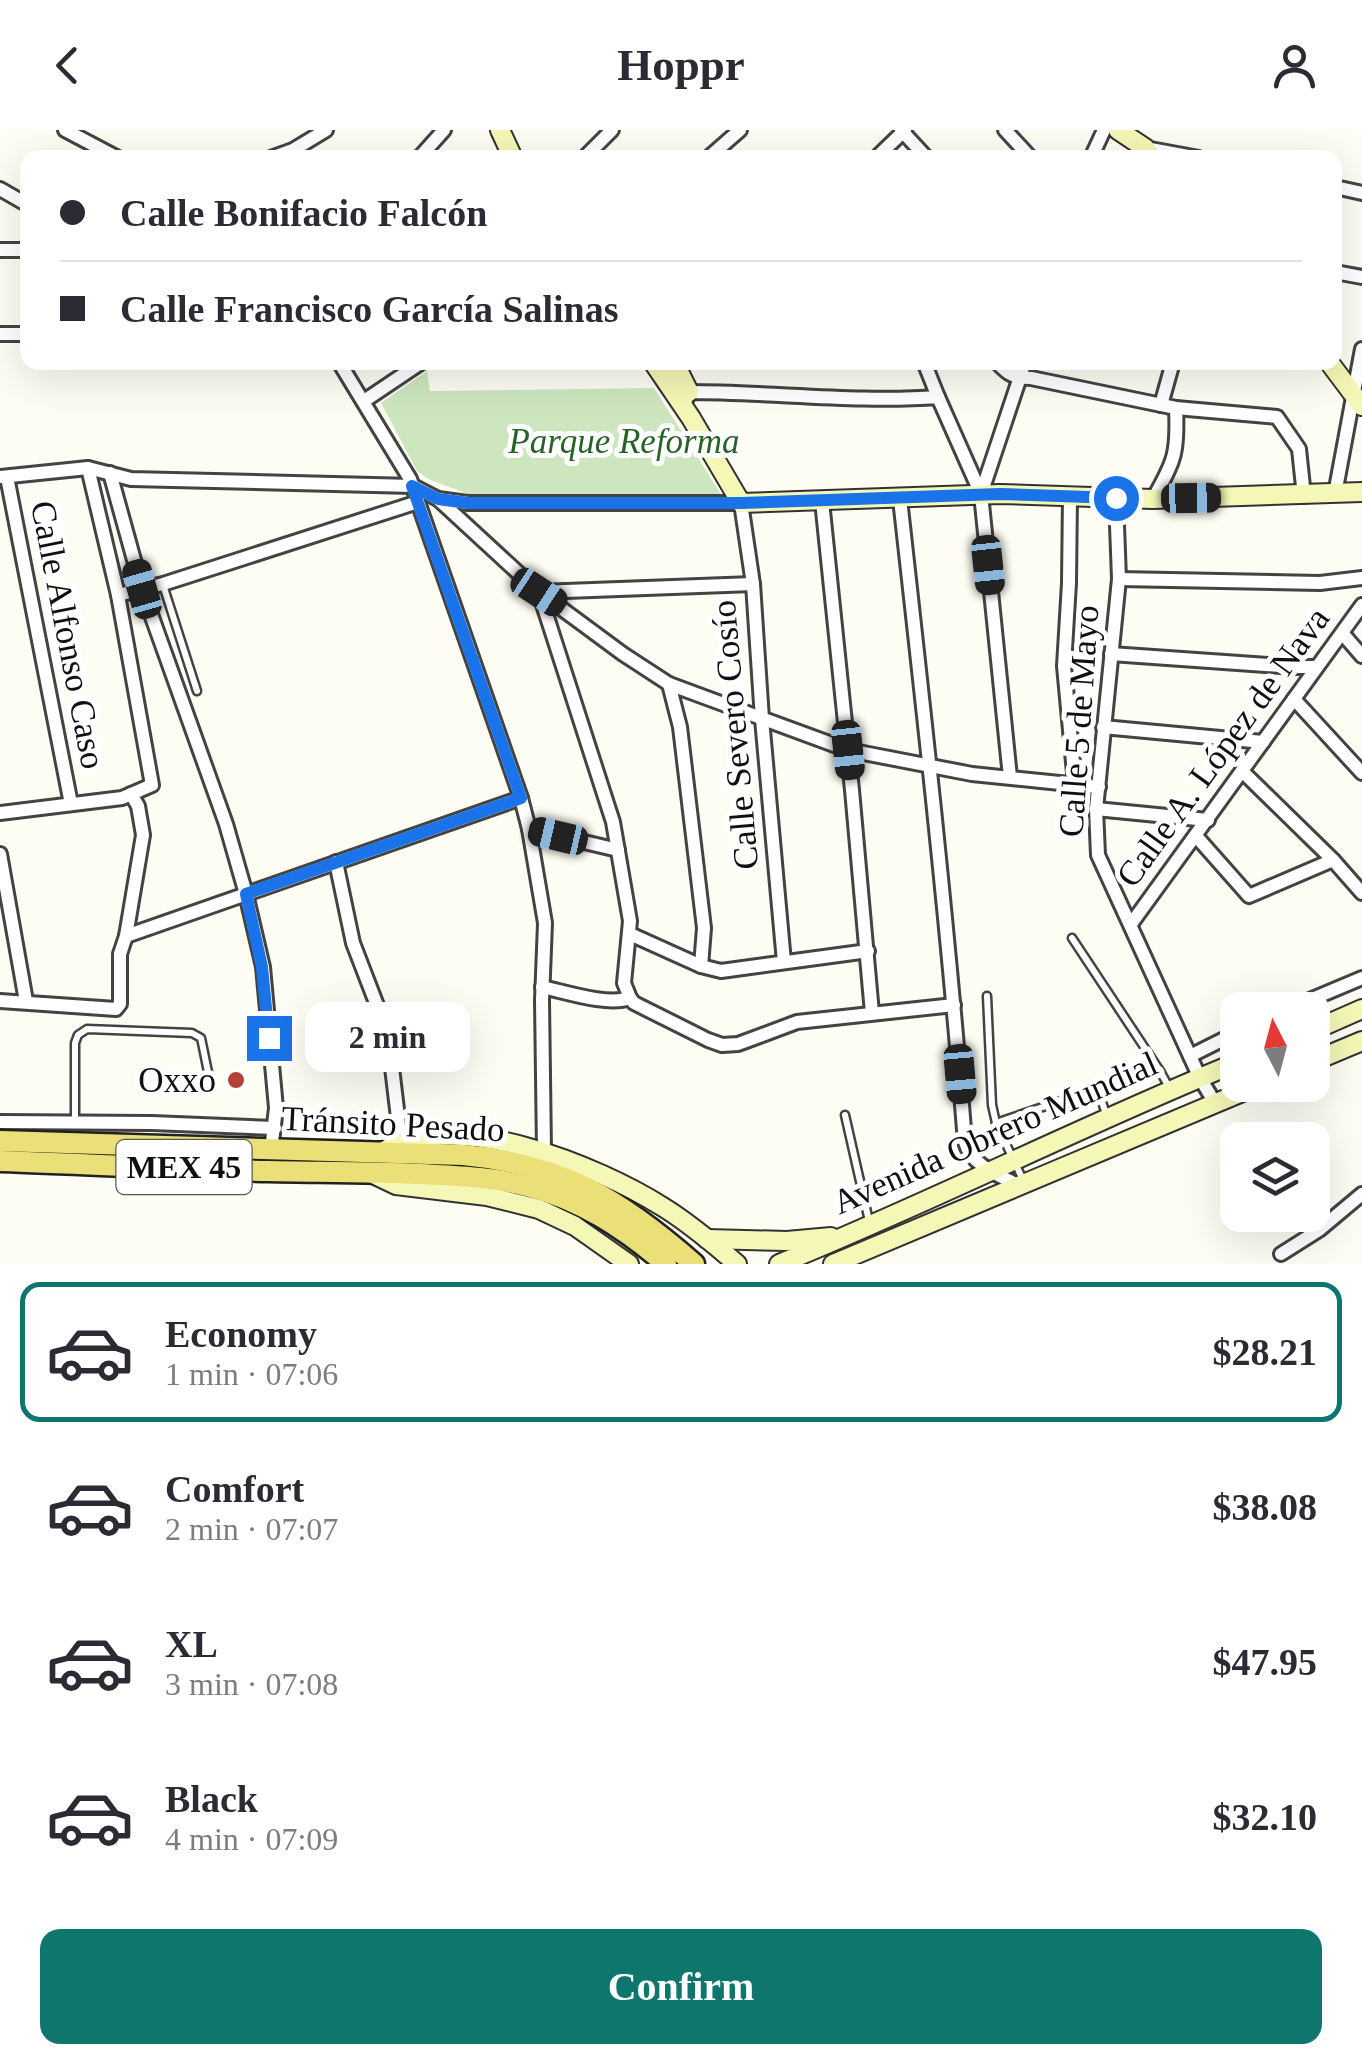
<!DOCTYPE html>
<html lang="en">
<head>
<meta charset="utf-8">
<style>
  :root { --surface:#fff; --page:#f2f2f3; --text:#2b2b33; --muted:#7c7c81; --line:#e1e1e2; --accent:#0f766e }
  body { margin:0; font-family:Georgia,serif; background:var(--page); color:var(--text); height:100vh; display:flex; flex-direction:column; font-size:38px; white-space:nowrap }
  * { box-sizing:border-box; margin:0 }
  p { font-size:32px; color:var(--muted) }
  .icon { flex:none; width:55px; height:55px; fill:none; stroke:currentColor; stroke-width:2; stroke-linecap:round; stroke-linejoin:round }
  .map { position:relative; height:1134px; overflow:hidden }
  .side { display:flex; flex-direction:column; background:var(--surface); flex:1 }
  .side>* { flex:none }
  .guide { position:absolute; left:20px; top:20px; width:1322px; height:220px; border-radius:20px; box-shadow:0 10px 40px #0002; display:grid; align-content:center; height:220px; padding:0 40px; background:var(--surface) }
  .needle { width:65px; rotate:354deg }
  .tools { position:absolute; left:1220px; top:862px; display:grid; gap:20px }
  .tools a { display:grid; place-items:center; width:110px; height:110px; border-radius:20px; background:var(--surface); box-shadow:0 10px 40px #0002; font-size:50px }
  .end { position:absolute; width:45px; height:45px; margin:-22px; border:12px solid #1a73e8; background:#fff; box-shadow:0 0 0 5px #fff }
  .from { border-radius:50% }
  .bubble { position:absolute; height:70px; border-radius:20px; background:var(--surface); box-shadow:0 10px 40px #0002; font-size:32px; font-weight:800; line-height:70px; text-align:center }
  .car { position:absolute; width:30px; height:60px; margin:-30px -15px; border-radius:12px; box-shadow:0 0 8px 2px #0007; background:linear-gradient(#222 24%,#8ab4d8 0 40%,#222 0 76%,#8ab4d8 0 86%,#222 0) }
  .guide b { display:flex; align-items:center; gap:35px; height:95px; font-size:38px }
  .guide b+b { border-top:2px solid var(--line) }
  .guide i { width:25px; height:25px; background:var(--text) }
  ul { padding:18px 0 0; list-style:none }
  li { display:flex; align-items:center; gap:30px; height:140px; margin:0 20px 15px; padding:0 20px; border:5px solid transparent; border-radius:20px }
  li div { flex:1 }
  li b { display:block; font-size:38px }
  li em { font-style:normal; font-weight:800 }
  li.current { border-color:var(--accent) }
  li>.icon { width:90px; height:90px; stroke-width:1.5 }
  .action { display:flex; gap:20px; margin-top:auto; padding:20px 40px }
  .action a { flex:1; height:115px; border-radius:20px; background:var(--accent); color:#fff; font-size:40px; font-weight:800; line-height:115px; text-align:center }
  header { display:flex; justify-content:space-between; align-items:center; height:130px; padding:0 40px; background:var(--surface); font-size:45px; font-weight:800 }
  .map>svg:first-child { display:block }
  .green { fill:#cee6c0 }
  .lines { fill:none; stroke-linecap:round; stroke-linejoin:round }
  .lane-casing { stroke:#434343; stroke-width:11 }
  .street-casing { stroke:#434343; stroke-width:18 }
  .secondary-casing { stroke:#323232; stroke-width:22 }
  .primary-casing { stroke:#212121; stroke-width:25 }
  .lane { stroke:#fff; stroke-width:6 }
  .street { stroke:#fff; stroke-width:12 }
  .secondary { stroke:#f5f7b6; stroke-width:18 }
  .primary { stroke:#ebe077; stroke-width:20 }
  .route { stroke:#1a73e8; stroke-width:12 }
  .poi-dot { fill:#b34135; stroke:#fff; stroke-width:4 }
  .labels { text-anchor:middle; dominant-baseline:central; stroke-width:10; stroke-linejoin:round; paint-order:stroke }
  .shield { fill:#fff; stroke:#585858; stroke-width:2.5 }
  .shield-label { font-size:32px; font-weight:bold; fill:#101010 }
  .park-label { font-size:35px; font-style:italic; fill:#296226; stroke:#fff }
  .street-label { font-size:35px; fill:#101010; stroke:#fff }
  .poi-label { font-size:35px; fill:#101010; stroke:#fff; text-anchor:end }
</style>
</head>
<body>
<header><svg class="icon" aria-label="back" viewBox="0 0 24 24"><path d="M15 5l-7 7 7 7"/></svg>Hoppr<svg class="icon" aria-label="person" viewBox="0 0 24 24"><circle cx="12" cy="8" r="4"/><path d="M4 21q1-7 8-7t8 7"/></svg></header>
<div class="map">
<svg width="1362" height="1134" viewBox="0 0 1362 1134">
  <rect width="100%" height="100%" fill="#fefdf4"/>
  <polygon class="green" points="427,241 430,261 654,258 722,366 468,364 428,349 417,341 381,273"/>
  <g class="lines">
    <g class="lane-casing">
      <g id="lane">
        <polyline points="163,455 197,561"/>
        <polyline points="1072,808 1160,941"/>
        <polyline points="987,866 992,975 996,993 1024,1052"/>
        <polyline points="845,985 869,1091"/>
        <polyline points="1107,987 1100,966 1160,941 1170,959"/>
        <polyline points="75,991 75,913 78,905 87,899 192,903 201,908 208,942"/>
        <polyline points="996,993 1075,966"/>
      </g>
    </g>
    <g class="street-casing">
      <g id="street">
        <polyline points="65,0 118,28"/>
        <polyline points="901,0 927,28"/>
        <polyline points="1005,0 1031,28"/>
        <polyline points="1145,18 1199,28"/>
        <polyline points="271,28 293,20 326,0"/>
        <polyline points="419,28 444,0"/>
        <polyline points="584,28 612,0"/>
        <polyline points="708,28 740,0"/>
        <polyline points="876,28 905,0"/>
        <polyline points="1091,28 1104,0"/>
        <polyline points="1335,57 1362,63"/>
        <polyline points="0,59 28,75"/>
        <polyline points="0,120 28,120"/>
        <polyline points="1335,142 1362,147"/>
        <polyline points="0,204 28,204"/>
        <polyline points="339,232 410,349 521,668 529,699 545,793 542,870 544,1021"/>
        <polyline points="924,232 938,267"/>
        <path d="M997,232c11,13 18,16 34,16l145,30 101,9 22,32 5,47"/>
        <path d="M686,270l3,-8c83,0 168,11 249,5l43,97 29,283"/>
        <polyline points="364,271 422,232"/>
        <polyline points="1161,275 1173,232"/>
        <polyline points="110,343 142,459 226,694 246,764 263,837 276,978 271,1020"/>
        <polyline points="0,347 88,338 131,349 413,356 438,369 468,373 741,373 753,454 762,589 784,832"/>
        <polyline points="7,347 71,674"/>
        <polyline points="981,364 1025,232"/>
        <polyline points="1335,364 1362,219"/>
        <polyline points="1070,366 1069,453 1064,536 1075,654"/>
        <polyline points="1116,368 1119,449 1096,679 1098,725 1200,948 1215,973"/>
        <polyline points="438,369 539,462 623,524 669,554 848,620 972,644 1099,657"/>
        <path d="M900,369c24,214 48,428 65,643 6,23 33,33 53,43"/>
        <path d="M1153,369c22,-38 25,-47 23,-91"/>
        <polyline points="822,371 852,660 872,883"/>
        <polyline points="1119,449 1320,453 1362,448"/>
        <polyline points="118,465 163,454 418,372"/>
        <polyline points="1343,504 1362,526"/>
        <polyline points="1111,524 1295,537 1316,537"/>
        <polyline points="669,554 680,597 704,798 701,836"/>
        <polyline points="1294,569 1362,643"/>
        <polyline points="1103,597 1263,612"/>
        <polyline points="1242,641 1333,730 1362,763"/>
        <polyline points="1096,679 1208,690"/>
        <polyline points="0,683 122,668 152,655 118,465 88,338"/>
        <polyline points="529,699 618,720"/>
        <polyline points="1196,706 1249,766 1333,730"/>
        <polyline points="0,724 26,871"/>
        <polyline points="336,732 353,813 388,904 401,1013"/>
        <polyline points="1131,794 1362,475"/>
        <polyline points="630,804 701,836 721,841 868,821"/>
        <polyline points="126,806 521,668"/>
        <path d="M542,857c24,5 65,19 88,11l4,5 74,37 14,5 16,-1 59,-22 157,-17"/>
        <polyline points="630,868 624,853 630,791 613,692 539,462 753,454"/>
        <polyline points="0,871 116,879 120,874 120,824 126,806 143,705 138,676 131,664"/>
        <polyline points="1286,880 1362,848"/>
        <polyline points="1190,926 1238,902"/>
        <polyline points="0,992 152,993 275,998"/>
        <polyline points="1281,1124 1319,1100 1362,1064"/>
      </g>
    </g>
    <g class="secondary-casing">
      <g id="secondary">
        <polyline points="500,0 513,28"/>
        <polyline points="1118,0 1145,18 1153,28"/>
        <polyline points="653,232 691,288 741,373 1000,364 1153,369 1362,362"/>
        <polyline points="674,232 689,262"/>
        <polyline points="1329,232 1362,276"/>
        <polyline points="1312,901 1362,879"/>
        <polyline points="1312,932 1362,911"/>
        <path d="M384,1021c72,-44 214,15 279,56 26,16 51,37 74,57"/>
        <polyline points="373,1044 396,1055 487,1066 539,1079 575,1096 629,1134"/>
        <polyline points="707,1109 787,1111 831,1107"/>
        <path d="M779,1134c155,-63 304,-139 459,-202"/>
        <polyline points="833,1134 1259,955"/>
      </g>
    </g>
    <g class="primary-casing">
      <g id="primary">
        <path d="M0,1011l463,14c99,9 157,44 231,109"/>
        <path d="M0,1031c89,3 179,8 268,10 51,1 102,1 153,3 36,2 71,3 106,12 53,13 98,43 139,78"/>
      </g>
    </g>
    <use href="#lane" class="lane"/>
    <use href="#street" class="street"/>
    <use href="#secondary" class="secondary"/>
    <use href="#primary" class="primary"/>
  </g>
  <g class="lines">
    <polyline class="route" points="269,908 262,837 246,764 521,668 412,356 438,369 468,373 741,373 1000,364 1116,368"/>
  </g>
  <circle class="poi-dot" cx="236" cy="950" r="10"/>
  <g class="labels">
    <rect class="shield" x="116.5" y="1010" width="135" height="54" rx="8"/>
    <g class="shield-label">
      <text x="184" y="1037">MEX 45</text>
    </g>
    <g class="park-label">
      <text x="624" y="311">Parque Reforma</text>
    </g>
    <g class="street-label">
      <text transform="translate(68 505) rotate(79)">Calle Alfonso Caso</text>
      <text transform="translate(1079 591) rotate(-86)">Calle 5 de Mayo</text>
      <text transform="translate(735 605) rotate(-95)">Calle Severo Cosío</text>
      <text transform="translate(1223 617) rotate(-54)">Calle A. López de Nava</text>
      <text transform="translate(393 994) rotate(3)">Tránsito Pesado</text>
      <text transform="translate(995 1003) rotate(-24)">Avenida Obrero Mundial</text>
    </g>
    <g class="poi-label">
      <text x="216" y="950">Oxxo</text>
    </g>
  </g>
</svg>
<div class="tools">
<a><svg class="needle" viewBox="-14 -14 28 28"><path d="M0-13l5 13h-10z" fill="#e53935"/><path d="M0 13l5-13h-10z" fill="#7c7c81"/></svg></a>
<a><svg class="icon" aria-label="layers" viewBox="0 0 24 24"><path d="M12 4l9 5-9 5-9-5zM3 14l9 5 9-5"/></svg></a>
</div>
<i class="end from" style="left:1116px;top:368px"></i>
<i class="end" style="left:269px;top:908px"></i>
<div class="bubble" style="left:305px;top:872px;width:165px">2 min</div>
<i class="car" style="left:1191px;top:368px;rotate:89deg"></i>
<i class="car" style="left:988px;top:435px;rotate:174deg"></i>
<i class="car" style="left:142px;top:459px;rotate:344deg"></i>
<i class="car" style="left:539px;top:462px;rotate:123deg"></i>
<i class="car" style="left:848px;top:620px;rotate:174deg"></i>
<i class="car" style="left:558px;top:706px;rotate:283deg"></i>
<i class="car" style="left:960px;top:944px;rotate:175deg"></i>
<div class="guide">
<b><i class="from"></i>Calle Bonifacio Falcón</b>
<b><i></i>Calle Francisco García Salinas</b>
</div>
</div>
<section class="side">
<ul>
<li class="current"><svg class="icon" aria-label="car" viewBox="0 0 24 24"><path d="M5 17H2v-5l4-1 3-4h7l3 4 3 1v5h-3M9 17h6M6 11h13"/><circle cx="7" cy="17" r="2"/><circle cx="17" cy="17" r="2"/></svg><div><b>Economy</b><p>1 min · 07:06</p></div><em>$28.21</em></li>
<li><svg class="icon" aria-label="car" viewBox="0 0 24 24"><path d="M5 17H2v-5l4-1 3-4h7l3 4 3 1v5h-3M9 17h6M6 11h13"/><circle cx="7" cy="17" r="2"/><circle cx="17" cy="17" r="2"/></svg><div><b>Comfort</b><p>2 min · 07:07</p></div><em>$38.08</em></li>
<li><svg class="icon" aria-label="car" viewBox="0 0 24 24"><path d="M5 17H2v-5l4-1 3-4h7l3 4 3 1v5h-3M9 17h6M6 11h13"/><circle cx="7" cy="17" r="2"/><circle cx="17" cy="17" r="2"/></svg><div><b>XL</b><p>3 min · 07:08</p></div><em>$47.95</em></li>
<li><svg class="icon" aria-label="car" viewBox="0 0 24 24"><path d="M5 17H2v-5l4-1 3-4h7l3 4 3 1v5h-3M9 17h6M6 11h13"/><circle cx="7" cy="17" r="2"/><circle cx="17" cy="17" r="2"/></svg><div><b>Black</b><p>4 min · 07:09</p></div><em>$32.10</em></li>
</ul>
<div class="action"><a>Confirm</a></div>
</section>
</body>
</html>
